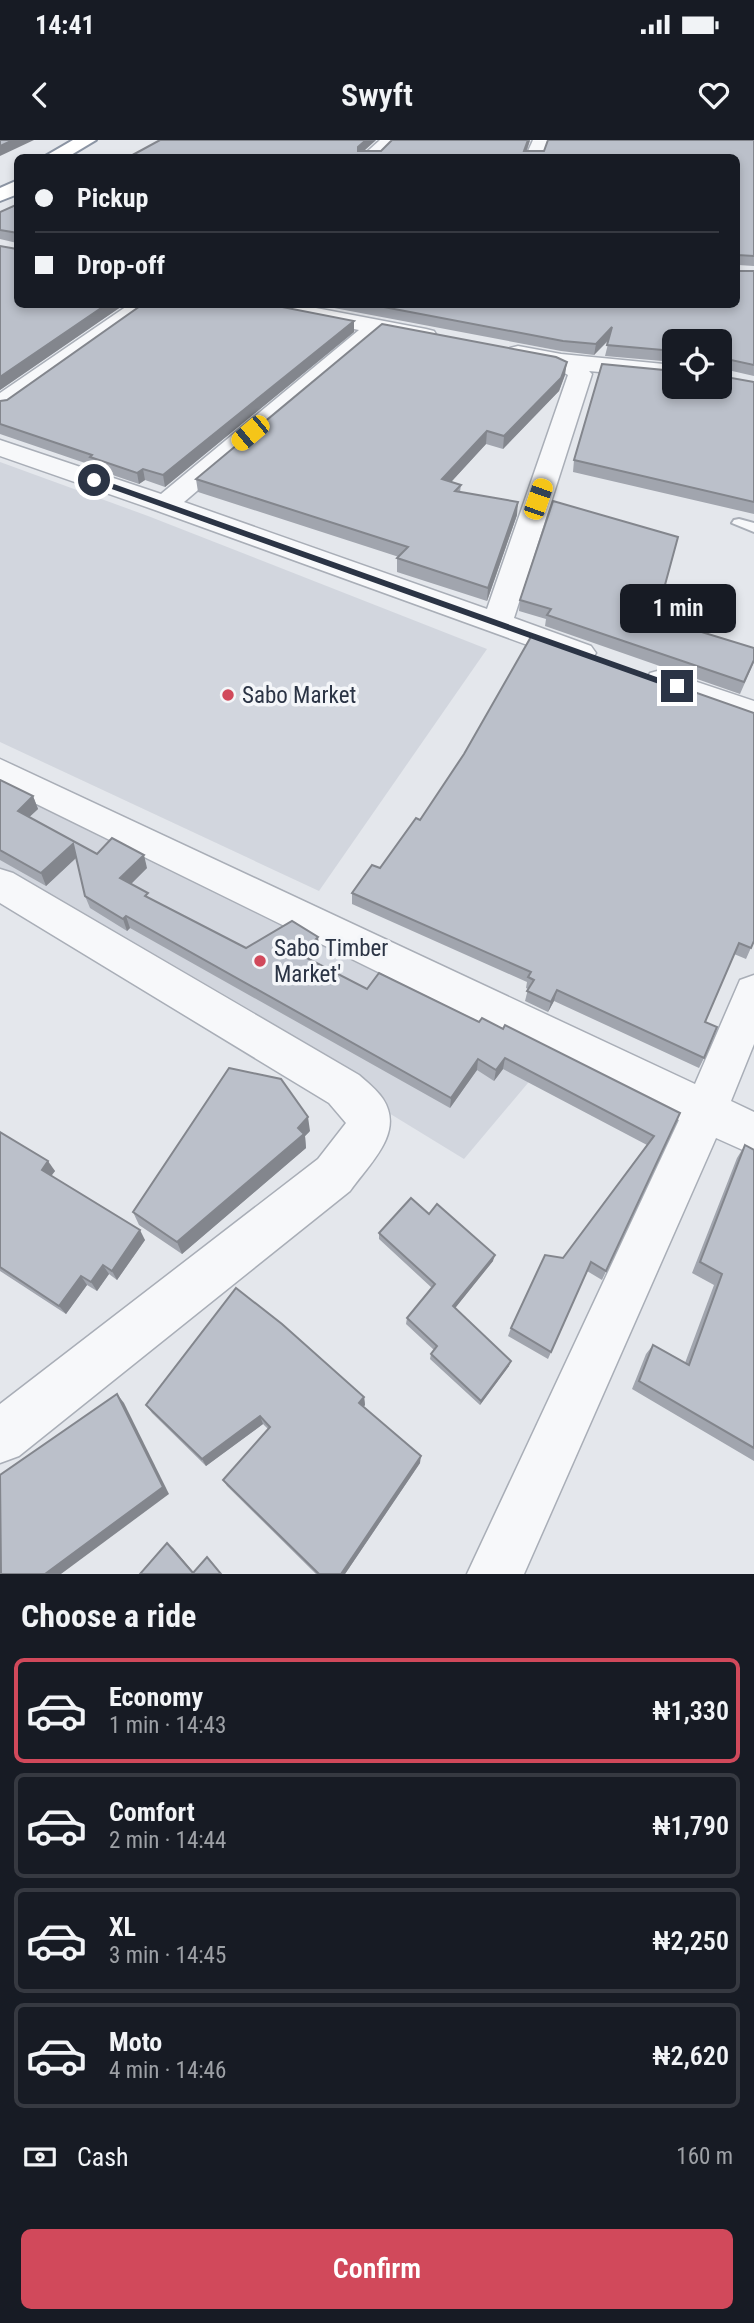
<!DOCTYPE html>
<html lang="en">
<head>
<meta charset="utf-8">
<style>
  :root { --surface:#171b24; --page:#242831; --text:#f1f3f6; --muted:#9ea1a6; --line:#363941; --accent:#d1495b }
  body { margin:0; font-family:"Roboto Condensed",sans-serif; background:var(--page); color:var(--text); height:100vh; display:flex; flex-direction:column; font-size:26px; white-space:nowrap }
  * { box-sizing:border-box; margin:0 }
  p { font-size:23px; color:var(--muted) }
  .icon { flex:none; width:38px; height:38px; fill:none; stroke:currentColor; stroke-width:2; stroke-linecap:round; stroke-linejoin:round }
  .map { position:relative; height:1434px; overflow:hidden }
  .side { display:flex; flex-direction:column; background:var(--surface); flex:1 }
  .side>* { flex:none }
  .hud { position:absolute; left:14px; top:14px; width:726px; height:154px; border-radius:10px; box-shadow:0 4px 10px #0003; display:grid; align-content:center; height:154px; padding:0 21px; background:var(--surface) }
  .fabs { position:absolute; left:662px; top:189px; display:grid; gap:14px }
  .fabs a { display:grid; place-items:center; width:70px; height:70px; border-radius:10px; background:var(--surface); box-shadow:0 4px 10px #0003; font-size:35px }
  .end { position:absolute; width:32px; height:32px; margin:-16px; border:9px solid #2b3445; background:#fff; box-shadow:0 0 0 4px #fff }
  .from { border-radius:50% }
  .bubble { position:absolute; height:49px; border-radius:10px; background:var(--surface); box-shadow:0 4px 10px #0003; font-size:23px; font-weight:600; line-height:49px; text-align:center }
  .car { position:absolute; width:21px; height:42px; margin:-21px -10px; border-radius:9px; box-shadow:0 0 5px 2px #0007; background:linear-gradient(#f5c518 24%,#345 0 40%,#f5c518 0 76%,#345 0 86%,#f5c518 0) }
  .hud b { display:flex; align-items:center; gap:24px; height:66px; font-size:26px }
  .hud b+b { border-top:2px solid var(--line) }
  .hud i { width:18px; height:18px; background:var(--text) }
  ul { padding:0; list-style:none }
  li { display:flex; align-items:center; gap:21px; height:105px; margin:0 14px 10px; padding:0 7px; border:4px solid var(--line); border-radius:10px }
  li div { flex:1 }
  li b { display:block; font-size:26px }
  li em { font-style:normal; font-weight:600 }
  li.current { border-color:var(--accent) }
  li>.icon { width:63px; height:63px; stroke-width:1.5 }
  h2 { padding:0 21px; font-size:32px; line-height:84px }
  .pay { display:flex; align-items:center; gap:18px; height:77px; padding:0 21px; font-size:26px }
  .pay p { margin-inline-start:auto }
  .action { display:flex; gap:14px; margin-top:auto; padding:14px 21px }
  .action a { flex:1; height:80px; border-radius:10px; background:var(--accent); color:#fff; font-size:28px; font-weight:600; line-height:80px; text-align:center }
  .status { display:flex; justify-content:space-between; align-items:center; height:49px; padding:0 35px; background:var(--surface); direction:ltr }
  .status svg { height:19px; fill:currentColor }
  header { display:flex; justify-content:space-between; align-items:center; height:91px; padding:0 21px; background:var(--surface); font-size:32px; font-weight:600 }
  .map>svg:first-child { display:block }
  .built { fill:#d2d6de }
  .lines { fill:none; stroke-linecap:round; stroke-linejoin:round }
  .lane-casing { stroke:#a9aeb7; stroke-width:4 }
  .street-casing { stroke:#a9aeb7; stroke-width:3 }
  .highway-casing { stroke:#8b94a3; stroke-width:4 }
  .lane { fill:#f7f8fa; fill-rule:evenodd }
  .street { fill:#f7f8fa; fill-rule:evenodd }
  .highway { fill:#fff; fill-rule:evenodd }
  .wall { fill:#a1a5ae }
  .shaded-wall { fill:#83868d }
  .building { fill:#bbc0ca; stroke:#83868d; stroke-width:2 }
  .route { fill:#2b3445 }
  .poi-dot { fill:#d1495b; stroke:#f4f6f9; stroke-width:2.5 }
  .labels { text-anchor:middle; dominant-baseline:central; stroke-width:7; stroke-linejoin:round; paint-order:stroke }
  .poi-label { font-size:23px; fill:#2b3445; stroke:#f4f6f9; text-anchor:start }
</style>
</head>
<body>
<div class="status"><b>14:41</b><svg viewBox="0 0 49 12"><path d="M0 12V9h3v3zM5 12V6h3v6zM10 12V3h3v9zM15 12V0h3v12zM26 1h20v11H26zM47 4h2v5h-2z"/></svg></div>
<header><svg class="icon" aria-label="back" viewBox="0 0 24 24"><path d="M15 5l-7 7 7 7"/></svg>Swyft<svg class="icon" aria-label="heart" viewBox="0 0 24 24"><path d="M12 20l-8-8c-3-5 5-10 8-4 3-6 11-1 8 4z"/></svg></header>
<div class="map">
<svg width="754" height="1434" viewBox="0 0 754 1434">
  <rect width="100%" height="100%" fill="#e4e7ec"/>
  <g class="built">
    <polygon points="0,322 148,376 487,509 319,751 0,602"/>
    <polygon points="0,639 559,906 464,1019 0,735"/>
  </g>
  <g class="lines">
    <g class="lane-casing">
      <polygon id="lane" points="739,379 754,383 754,392 732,383 734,380"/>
    </g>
    <g class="street-casing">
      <g id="street">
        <polygon points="380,0 398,0 379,18 360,18"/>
        <polygon points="533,0 549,0 542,18 525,18"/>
        <polygon points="130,164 155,164 9,269 0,271 0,253"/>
        <polygon points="249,164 295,164 426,189 434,191 437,196 434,201 426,203 381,194 184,362 487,469 568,235 552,226 510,218 507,213 510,208 518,206 561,214 674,225 674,239 589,231 592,234 514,478 591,506 596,513 591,520 580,523 569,520 155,370 0,316 0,300 161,354 359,190 259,170 251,169"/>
        <polygon points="661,530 754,561 754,584 650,549 645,541 650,533"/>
        <polygon points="0,619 695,944 740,840 754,835 754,904 731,961 754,972 754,1015 716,998 524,1434 467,1434 679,980 0,646"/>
        <path d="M0,729l13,4 346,202c8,7 18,15 24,24 22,34 -14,65 -33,92l-331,265 -19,7v-59l318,-245 28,-36 -17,-20 -329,-200z"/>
      </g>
    </g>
    <g class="highway-casing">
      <g id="highway">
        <polygon points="73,0 96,0 66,18 42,18"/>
        <polygon points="18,40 18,54 0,61 0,48"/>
      </g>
    </g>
    <use href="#lane" class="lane"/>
    <use href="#street" class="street"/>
    <use href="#highway" class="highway"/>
  </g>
  <g class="wall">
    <polygon points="160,0 376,0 364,11 381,11 530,0 527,11 544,11 754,0 754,126 738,125 738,131 754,131 754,236 719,228 720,236 754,242 754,374 573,332 574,320 719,247 674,201 674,222 605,216 609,200 594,215 561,211 313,164 737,164 127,18"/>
    <polygon points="18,64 18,164 125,164 0,250 0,106 17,109 17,103 0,99 0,72"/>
    <polygon points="354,181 354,192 165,347 145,340 139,344 92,328 91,325 0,294 0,261"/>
    <polygon points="565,235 559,251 503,309 486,304 451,342 461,345 460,352 517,375 487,461 397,432 397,418 399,417 198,352 196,339"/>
    <polygon points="520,460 656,478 754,508 754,522 740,554 545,486 546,479 519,471"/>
    <polygon points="0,640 33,656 38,669 29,677 97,714 147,728 131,744 149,759 246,808 318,797 319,809 309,819 367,849 479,882 680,973 602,1140 587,1131 548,1219 508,1196 511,1188 647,1005 503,929 494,941 477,930 450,968 130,788 127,791 90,768 85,756 76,718 46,746 0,720"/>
    <polygon points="380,728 754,801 746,819 734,814 705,882 704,918 699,928 554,861 548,872 525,861 528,849 526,848 527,842 352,764 352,753"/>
    <polygon points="310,991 305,996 306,1008 182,1114 139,1085 133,1072"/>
    <polygon points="0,992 55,1031 51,1036 145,1100 117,1140 109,1134 97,1151 87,1145 66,1174 0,1131"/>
    <polygon points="745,1005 754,1010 754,1321 632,1249 646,1214 653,1205 685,1223 714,1145 692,1133 737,1018"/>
    <polygon points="429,1074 493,1121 455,1168 509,1226 480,1265 430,1219 431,1214 434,1210 406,1184 407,1178 432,1148 379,1099 379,1093"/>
    <polygon points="364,1257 365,1265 363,1267 420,1323 345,1434 316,1434 227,1346 223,1340 268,1289 263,1284 206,1326 152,1273 146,1265"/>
  </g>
  <g class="shaded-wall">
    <polygon points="13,0 34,0 0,16 0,6"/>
    <polygon points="366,0 376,0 358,16 358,7"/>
    <polygon points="528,0 530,0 524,18 524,11"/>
    <polygon points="107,164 125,164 0,250 0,237"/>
    <polygon points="354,181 354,192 165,347 163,335"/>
    <polygon points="612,187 610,198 594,215 596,204"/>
    <polygon points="567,222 565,235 559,251 503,309 504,296"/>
    <polygon points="487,291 486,304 441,353 442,339"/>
    <polygon points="143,329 145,340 139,344 137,333"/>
    <polygon points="518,362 517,375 487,461 488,448"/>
    <polygon points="33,656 38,669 23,683 18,671"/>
    <polygon points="73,704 77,717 46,746 41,733"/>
    <polygon points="144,715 147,728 124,751 120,738"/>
    <polygon points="126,776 130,788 127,791 123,779"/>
    <polygon points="318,797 319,809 302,827 301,815"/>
    <polygon points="557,850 554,861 548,872 551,862"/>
    <polygon points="505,918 503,929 494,941 496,930"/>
    <polygon points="478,919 477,930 450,968 451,958"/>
    <polygon points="308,977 310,991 305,996 306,1008 182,1114 177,1102"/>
    <polygon points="48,1021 55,1031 48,1040 42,1030"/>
    <polygon points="140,1090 145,1100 117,1140 112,1131"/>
    <polygon points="495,1115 493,1121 452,1172 453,1166"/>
    <polygon points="103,1125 109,1134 97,1151 91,1142"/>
    <polygon points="81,1136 87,1145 66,1174 59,1166"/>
    <polygon points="511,1221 509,1226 480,1265 481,1261"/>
    <polygon points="117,1254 124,1263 169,1354 61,1434 45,1434"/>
    <polygon points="364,1257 365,1265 360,1271 359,1263"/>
    <polygon points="260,1276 263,1284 206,1326 202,1319"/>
    <polygon points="421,1316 420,1323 345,1434 341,1434"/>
    <polygon points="167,1403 173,1408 195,1434 194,1434"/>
  </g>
  <g class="building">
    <polygon points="0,0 13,0 0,6"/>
    <polygon points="160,0 366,0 358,7 358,11 381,11 392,0 528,0 524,11 544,11 548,0 754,0 754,116 738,115 738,131 754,131 754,225 722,218 719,220 719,201 674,201 674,211 607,205 612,187 596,204 563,201 368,164 737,164 737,18 127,18"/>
    <polygon points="18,64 18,93 0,90 0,72"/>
    <polygon points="18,98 18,164 107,164 0,237 0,106 17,109"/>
    <polygon points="143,164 267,164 354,181 163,335 143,329 137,333 90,317 92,315 0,284 0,261 7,260"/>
    <polygon points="382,184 556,217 567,222 561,238 504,296 487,291 442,339 461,345 455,351 518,362 488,448 397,418 408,407 196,339"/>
    <polygon points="602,224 674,231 674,247 719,247 719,224 720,236 754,242 754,362 574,320"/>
    <polygon points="553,361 678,397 656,478 754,508 754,520 744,542 547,475 551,469 520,460"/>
    <polygon points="532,495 754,573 754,801 751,808 739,803 705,882 717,887 704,918 557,850 551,862 527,851 534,840 528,837 531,832 352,753 372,725 380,728 416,678 420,680 464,614"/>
    <polygon points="0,640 33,656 18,671 97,714 112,698 144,715 120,738 148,753 145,756 246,808 292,781 318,797 301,815 367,849 379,833 479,882 482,878 503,889 505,885 680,973 606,1131 591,1122 551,1212 511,1188 545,1115 563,1118 654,996 505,918 496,930 478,919 451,958 126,776 123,779 85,756 73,704 41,733 0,710"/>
    <polygon points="229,928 281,939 308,977 298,988 304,994 177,1102 133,1072"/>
    <polygon points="0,992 48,1021 42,1030 140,1090 112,1131 103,1125 91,1142 81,1136 59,1166 0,1127"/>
    <polygon points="745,1005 754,1010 754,1308 639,1241 653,1205 689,1225 722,1134 700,1122"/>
    <polygon points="411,1058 429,1074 437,1064 495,1115 453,1166 511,1221 481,1261 431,1214 437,1206 407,1178 435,1144 379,1093"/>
    <polygon points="236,1148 282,1184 364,1257 359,1263 421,1316 341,1434 319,1434 223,1340 270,1287 260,1276 202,1319 146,1265"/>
    <polygon points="117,1254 163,1347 45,1434 1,1434 0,1335"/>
    <polygon points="167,1403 193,1433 207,1417 221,1434 140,1434"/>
  </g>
  <polygon class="route" points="92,338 97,338 682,546 673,549 92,342"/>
  <g class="poi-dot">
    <circle cx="228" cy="555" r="7"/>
    <circle cx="260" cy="821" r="7"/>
  </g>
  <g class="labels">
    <g class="poi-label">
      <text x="242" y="555">Sabo Market</text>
      <text x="274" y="808">Sabo Timber<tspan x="274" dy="26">Market'</tspan></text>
    </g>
  </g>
</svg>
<div class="fabs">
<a><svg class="icon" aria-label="locate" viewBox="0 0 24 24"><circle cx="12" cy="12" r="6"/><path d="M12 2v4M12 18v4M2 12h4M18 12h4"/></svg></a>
</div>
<i class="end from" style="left:94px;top:340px"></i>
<i class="end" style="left:677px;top:546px"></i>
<div class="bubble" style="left:620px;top:444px;width:116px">1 min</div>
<i class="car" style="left:250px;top:293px;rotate:230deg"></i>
<i class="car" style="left:538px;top:359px;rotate:19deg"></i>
<div class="hud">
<b><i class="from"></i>Pickup</b>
<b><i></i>Drop-off</b>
</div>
</div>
<section class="side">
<h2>Choose a ride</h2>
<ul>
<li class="current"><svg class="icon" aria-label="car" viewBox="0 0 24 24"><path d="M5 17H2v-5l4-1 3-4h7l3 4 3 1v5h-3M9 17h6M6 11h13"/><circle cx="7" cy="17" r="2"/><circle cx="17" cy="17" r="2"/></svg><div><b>Economy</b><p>1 min · 14:43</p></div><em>₦1,330</em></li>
<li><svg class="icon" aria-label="car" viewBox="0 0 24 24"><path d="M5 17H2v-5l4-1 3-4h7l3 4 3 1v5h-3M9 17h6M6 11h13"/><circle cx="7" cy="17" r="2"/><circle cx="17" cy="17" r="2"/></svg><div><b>Comfort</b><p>2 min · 14:44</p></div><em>₦1,790</em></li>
<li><svg class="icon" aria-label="car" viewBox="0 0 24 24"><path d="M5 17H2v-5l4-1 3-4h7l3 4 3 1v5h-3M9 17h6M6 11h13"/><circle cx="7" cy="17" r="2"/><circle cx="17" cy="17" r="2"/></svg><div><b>XL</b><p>3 min · 14:45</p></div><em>₦2,250</em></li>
<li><svg class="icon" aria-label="car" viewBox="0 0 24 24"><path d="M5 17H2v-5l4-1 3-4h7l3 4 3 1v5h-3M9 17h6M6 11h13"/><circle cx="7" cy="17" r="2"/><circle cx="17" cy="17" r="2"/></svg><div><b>Moto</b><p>4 min · 14:46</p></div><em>₦2,620</em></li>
</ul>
<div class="pay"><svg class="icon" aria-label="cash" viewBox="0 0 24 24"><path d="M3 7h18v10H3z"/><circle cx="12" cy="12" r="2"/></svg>Cash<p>160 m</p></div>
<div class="action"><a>Confirm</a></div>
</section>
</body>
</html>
